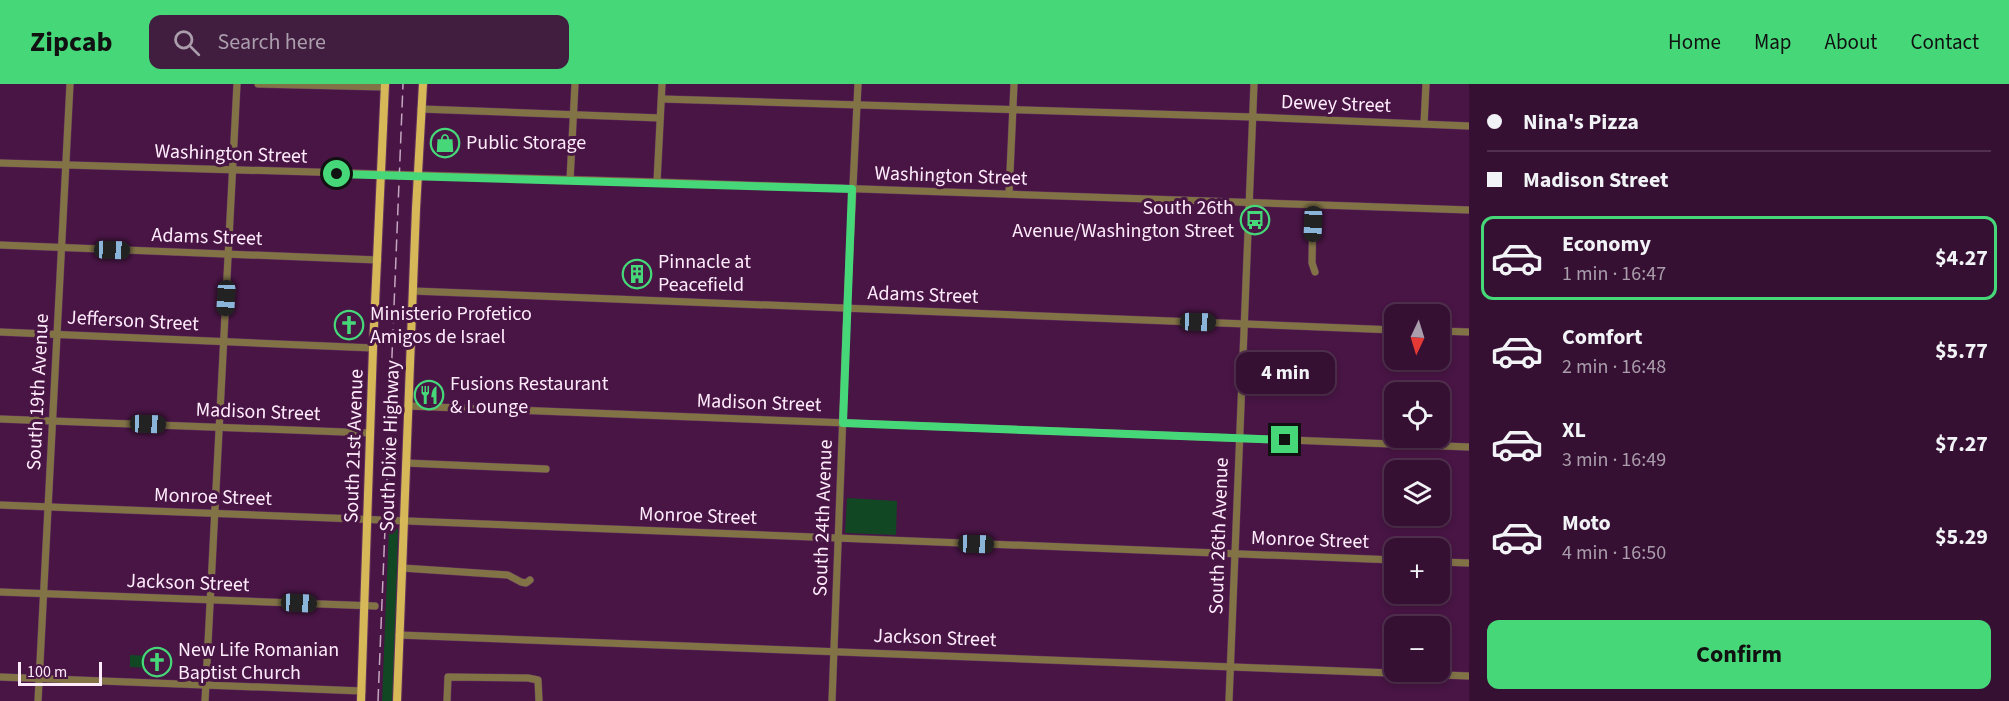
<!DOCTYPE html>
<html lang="en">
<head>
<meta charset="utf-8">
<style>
  :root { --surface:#361033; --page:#411e3f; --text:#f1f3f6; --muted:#aa9dac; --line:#50304e; --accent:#46d779 }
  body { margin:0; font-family:"Source Sans 3",sans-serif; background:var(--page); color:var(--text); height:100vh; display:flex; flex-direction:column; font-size:22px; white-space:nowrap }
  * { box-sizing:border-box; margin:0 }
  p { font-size:20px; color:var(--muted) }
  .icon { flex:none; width:33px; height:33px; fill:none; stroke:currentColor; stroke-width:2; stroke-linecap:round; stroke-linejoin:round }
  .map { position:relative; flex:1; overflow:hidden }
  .details { display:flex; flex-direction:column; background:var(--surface); width:540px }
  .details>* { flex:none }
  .hud { display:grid; align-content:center; height:132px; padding:0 18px; background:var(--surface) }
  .needle { width:39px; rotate:184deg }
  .tools { position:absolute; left:1384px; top:220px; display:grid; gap:12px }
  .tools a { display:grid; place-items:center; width:66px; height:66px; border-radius:12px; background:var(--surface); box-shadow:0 3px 9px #0003,0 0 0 2px var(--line); font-size:30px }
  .scale { position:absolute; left:18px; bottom:15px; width:84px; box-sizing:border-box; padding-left:6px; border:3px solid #ffebfc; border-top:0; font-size:16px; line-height:21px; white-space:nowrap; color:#ffebfc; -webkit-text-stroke:4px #481544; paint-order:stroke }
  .end { position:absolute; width:27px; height:27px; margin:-14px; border:8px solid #46d779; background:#111; box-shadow:0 0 0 3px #111 }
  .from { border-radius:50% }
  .bubble { position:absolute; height:42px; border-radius:12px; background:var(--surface); box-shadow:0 3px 9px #0003,0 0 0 2px var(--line); font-size:20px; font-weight:700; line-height:42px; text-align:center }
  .car { position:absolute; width:18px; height:36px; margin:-18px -9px; border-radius:8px; box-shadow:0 0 4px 2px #0007; background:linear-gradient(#222 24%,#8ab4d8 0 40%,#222 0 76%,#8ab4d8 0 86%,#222 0) }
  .hud b { display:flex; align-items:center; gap:21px; height:57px; font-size:22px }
  .hud b+b { border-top:2px solid var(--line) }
  .hud i { width:15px; height:15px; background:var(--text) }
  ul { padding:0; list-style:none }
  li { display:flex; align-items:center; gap:18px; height:84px; margin:0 12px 9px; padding:0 6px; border:3px solid transparent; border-radius:12px }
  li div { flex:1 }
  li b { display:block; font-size:22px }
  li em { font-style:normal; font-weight:700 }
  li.active { border-color:var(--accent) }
  li>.icon { width:54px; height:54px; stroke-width:1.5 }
  .button { display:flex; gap:12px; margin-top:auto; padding:12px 18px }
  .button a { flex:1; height:69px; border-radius:12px; background:var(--accent); color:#111; font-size:24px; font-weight:700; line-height:69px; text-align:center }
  header { display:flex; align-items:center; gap:36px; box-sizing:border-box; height:84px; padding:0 30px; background:var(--accent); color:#111 }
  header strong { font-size:28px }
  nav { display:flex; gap:33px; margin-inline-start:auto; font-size:21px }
  .search { width:420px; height:54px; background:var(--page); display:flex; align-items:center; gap:15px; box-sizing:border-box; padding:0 21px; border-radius:12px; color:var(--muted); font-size:22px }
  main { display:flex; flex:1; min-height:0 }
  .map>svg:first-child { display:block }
  .green { fill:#124724 }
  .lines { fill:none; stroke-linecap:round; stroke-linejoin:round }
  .minor-casing { stroke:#62335e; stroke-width:8 }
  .major-casing { stroke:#62335e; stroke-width:10 }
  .minor { stroke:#827347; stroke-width:7 }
  .major { stroke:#d7b858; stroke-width:8 }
  .rail { stroke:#c5a7c1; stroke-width:1.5; stroke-dasharray:12 6; stroke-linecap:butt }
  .route { stroke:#46d779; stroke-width:8 }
  .labels { text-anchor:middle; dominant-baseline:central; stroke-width:6; stroke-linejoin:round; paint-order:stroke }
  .street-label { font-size:20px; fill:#ffebfc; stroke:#481544 }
  .poi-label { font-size:20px; fill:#ffebfc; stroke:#481544; text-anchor:start }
</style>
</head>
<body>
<header>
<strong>Zipcab</strong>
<div class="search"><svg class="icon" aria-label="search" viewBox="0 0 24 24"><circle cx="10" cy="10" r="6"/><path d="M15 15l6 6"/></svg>Search here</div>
<nav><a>Home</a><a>Map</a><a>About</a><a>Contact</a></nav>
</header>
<main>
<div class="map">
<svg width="1469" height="617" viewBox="0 0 1469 617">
  <rect width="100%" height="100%" fill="#481544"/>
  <g class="green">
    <polygon points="847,414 897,417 896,451 845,449"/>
    <polygon points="389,444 398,445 394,595 393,617 382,617"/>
    <polygon points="130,571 151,572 150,584 130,583"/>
  </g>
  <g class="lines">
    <g class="minor-casing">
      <g id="minor">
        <polyline points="258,0 385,3"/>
        <polyline points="662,15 1252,33 1469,42"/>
        <polyline points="421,25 660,34"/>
        <polyline points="1424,40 1426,0"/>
        <polyline points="0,79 657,98 1469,126"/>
        <polyline points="570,96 575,0"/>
        <polyline points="657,98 662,0"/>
        <polyline points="1009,110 1014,0"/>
        <polyline points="1313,121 1312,179 1315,188"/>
        <polyline points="0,161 378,176"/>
        <polyline points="413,207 1395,246"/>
        <polyline points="1440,247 1469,248"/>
        <polyline points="0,248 373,264"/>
        <polyline points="408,322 1469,363"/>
        <polyline points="0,335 370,349"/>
        <polyline points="406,379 546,385"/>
        <polyline points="0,421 1395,476"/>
        <polyline points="1440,478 1469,479"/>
        <polyline points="402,484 508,491 521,498 526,499 530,496"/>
        <polyline points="0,508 375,522"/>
        <polyline points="399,551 1469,592"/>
        <polyline points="0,593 362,607"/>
        <polyline points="38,617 70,0"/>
        <polyline points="205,617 237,0"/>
        <polyline points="447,617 448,593 528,594 538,596 539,617"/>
        <polyline points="832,617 847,224 858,0"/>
        <polyline points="1229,617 1254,0"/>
      </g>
    </g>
    <g class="major-casing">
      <g id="major">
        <polyline points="361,617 373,264 385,0"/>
        <polyline points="397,617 416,125 423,0"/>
      </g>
    </g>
    <use href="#minor" class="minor"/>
    <use href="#major" class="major"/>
    <polyline class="rail" points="378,617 403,0"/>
  </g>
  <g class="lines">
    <polyline class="route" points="337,90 852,105 843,339 1285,356"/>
  </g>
  <defs>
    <g id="shop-ring" transform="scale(1.5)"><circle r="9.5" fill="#481544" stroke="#46d779" stroke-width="1.5"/><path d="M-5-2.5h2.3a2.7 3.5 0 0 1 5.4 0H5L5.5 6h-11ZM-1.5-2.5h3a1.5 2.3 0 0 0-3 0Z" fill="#46d779"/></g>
    <g id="bus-ring" transform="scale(1.5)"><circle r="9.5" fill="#481544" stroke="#46d779" stroke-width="1.5"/><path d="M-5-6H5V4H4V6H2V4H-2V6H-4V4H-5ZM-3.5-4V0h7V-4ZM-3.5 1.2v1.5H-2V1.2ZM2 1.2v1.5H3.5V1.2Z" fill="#46d779"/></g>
    <g id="building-ring" transform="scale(1.5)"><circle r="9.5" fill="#481544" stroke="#46d779" stroke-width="1.5"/><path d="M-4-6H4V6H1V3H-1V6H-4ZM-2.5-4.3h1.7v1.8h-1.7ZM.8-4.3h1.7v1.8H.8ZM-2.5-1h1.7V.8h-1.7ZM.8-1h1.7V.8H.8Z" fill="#46d779"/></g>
    <g id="church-ring" transform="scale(1.5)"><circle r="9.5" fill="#481544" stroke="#46d779" stroke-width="1.5"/><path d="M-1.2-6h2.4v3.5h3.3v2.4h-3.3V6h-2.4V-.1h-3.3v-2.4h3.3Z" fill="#46d779"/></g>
    <g id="restaurant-ring" transform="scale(1.5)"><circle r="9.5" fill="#481544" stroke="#46d779" stroke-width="1.5"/><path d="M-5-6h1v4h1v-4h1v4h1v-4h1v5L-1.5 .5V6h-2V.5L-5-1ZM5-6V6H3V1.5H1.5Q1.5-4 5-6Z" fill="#46d779"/></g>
  </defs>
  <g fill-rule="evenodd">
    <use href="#shop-ring" x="445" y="59"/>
    <use href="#bus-ring" x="1255" y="136"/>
    <use href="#building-ring" x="637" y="190"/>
    <use href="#church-ring" x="349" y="241"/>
    <use href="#restaurant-ring" x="429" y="311"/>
    <use href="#church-ring" x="157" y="578"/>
  </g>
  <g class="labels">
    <g class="street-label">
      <text transform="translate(1336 20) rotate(2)">Dewey Street</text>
      <text transform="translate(231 70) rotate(2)">Washington Street</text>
      <text transform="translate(951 92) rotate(2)">Washington Street</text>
      <text transform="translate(207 153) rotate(2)">Adams Street</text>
      <text transform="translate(923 211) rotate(2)">Adams Street</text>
      <text transform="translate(133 237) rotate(3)">Jefferson Street</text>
      <text transform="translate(38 308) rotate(-87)">South 19th Avenue</text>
      <text transform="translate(759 319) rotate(2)">Madison Street</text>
      <text transform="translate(258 328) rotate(2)">Madison Street</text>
      <text transform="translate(354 362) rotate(-88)">South 21st Avenue</text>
      <text transform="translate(390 362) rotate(-88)">South Dixie Highway</text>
      <text transform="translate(213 413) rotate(2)">Monroe Street</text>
      <text transform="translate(698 432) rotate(2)">Monroe Street</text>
      <text transform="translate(823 434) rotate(-88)">South 24th Avenue</text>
      <text transform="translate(1219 452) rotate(-88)">South 26th Avenue</text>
      <text transform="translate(1310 456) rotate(2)">Monroe Street</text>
      <text transform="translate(188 499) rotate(2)">Jackson Street</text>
      <text transform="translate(935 554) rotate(2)">Jackson Street</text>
    </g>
    <g class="poi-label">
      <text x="466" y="59">Public Storage</text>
      <text x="1234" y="124" text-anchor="end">South 26th<tspan x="1234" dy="23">Avenue/Washington Street</tspan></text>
      <text x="658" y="178">Pinnacle at<tspan x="658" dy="23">Peacefield</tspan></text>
      <text x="370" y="230">Ministerio Profetico<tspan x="370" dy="23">Amigos de Israel</tspan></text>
      <text x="450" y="300">Fusions Restaurant<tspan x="450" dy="23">&amp; Lounge</tspan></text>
      <text x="178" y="566">New Life Romanian<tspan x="178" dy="23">Baptist Church</tspan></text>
    </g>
  </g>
</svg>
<div class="tools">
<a><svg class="needle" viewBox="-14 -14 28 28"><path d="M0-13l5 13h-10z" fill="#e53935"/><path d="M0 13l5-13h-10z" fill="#aa9dac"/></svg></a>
<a><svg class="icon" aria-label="locate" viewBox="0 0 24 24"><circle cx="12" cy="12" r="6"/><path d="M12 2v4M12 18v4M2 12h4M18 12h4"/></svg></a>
<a><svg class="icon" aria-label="layers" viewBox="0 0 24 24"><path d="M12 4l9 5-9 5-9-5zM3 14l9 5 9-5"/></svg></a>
<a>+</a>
<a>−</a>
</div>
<div class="scale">100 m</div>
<i class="end from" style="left:337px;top:90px"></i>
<i class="end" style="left:1285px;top:356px"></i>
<div class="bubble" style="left:1236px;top:268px;width:99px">4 min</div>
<i class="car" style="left:1313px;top:140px;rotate:182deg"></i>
<i class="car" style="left:112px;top:166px;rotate:92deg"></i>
<i class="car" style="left:226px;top:214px;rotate:183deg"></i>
<i class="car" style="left:1198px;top:238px;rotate:92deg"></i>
<i class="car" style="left:148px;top:340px;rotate:92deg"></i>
<i class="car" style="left:976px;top:460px;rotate:92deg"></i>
<i class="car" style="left:299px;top:519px;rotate:93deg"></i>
</div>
<section class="details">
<div class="hud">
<b><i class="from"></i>Nina's Pizza</b>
<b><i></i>Madison Street</b>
</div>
<ul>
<li class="active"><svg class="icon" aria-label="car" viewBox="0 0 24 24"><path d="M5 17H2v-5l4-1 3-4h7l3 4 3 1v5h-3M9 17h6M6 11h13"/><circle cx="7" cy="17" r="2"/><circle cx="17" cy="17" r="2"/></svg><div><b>Economy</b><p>1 min · 16:47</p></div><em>$4.27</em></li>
<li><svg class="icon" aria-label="car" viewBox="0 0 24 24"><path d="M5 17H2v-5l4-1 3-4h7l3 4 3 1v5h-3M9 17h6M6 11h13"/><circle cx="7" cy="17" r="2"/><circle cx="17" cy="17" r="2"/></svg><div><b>Comfort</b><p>2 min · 16:48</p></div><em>$5.77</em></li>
<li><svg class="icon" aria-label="car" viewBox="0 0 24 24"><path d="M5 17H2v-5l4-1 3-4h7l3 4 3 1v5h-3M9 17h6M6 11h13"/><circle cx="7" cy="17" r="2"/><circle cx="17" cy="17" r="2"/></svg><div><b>XL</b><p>3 min · 16:49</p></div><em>$7.27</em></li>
<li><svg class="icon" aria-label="car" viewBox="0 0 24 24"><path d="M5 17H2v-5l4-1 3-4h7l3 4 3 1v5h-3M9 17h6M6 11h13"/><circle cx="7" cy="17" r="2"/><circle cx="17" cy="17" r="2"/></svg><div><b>Moto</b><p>4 min · 16:50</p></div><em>$5.29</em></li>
</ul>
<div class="button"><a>Confirm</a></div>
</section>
</main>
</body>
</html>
